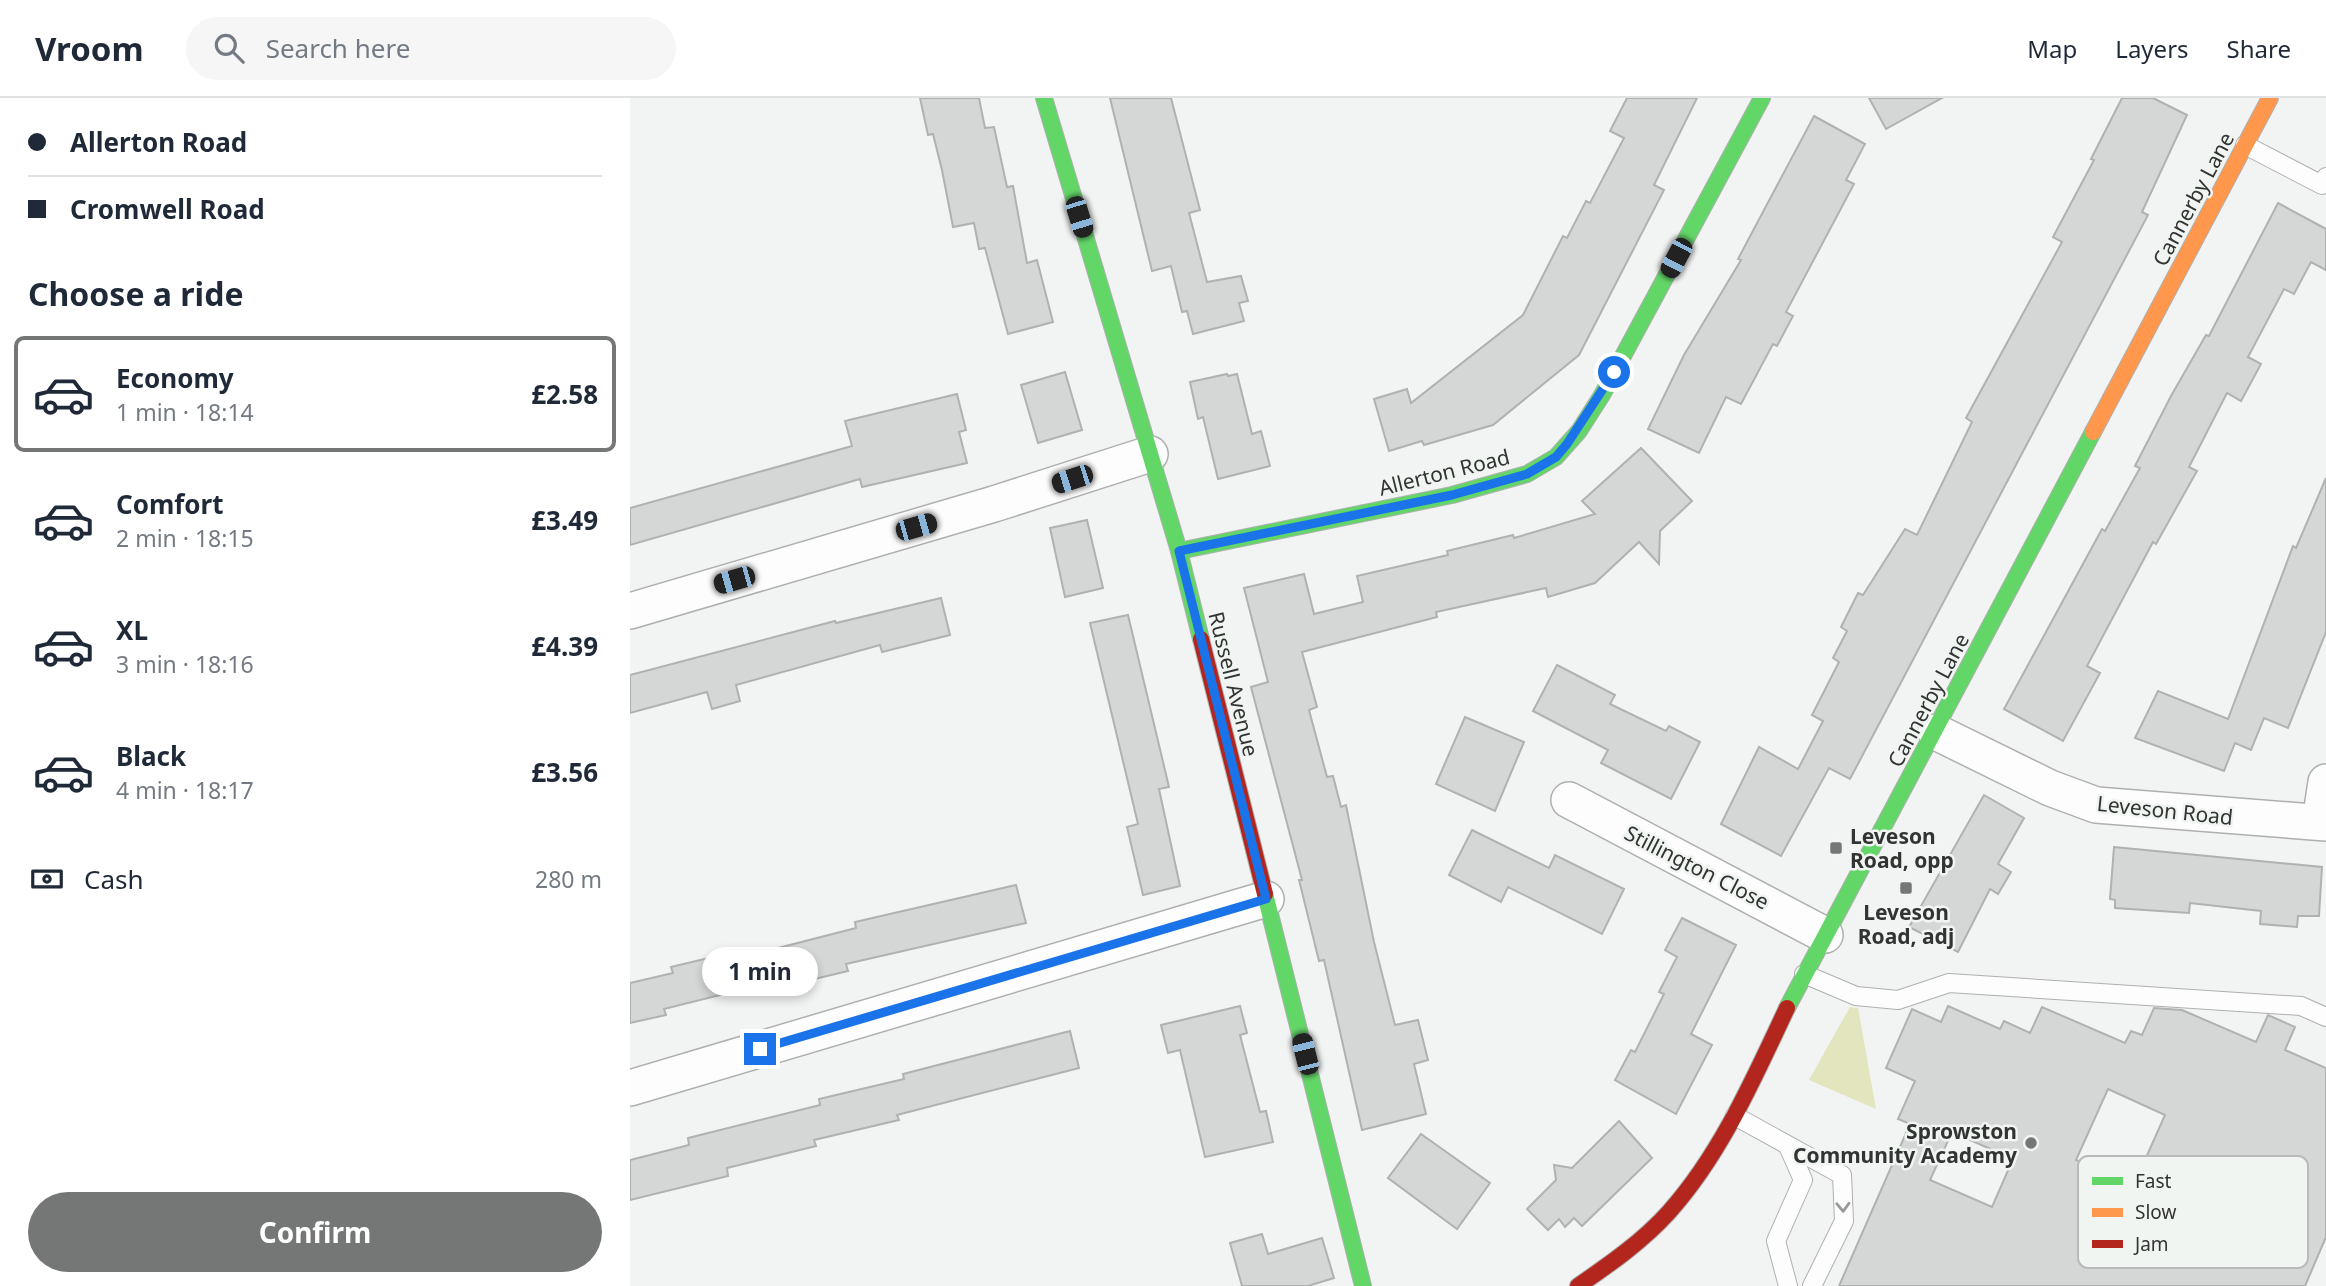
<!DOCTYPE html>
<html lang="en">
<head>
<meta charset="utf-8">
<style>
  :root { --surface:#fff; --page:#f6f6f7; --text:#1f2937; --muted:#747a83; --line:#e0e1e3; --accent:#757776 }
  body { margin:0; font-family:"Noto Sans",sans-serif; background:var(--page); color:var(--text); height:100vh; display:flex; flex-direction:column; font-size:26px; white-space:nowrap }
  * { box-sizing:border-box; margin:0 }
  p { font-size:23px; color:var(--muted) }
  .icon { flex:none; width:38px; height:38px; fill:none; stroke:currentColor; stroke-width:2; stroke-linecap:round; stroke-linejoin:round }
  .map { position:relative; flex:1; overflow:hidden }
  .panel { display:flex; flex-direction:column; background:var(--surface); width:630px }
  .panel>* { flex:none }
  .banner { display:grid; align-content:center; height:154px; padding:0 28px; background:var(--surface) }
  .end { position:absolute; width:32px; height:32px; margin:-16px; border:9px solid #1a73e8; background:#fff; box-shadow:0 0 0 4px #fff }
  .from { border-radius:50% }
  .bubble { position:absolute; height:49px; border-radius:24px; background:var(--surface); box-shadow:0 4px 10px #0003; font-size:23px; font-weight:700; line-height:49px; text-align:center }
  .car { position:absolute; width:21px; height:42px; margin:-21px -10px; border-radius:9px; box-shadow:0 0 5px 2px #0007; background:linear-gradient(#222 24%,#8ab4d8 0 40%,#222 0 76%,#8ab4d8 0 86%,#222 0) }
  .banner b { display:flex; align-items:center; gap:24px; height:66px; font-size:26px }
  .banner b+b { border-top:2px solid var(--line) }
  .banner i { width:18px; height:18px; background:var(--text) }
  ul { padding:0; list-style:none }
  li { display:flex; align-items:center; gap:21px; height:116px; margin:0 14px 10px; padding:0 14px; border:4px solid transparent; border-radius:10px }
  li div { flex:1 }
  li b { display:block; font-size:26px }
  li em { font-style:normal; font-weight:700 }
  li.on { border-color:var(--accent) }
  li>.icon { width:63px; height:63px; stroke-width:1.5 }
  h2 { padding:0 28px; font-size:32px; line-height:84px }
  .pay { display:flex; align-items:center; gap:18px; height:77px; padding:0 28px; font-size:26px }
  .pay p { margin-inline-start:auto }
  .primary-button { display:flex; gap:14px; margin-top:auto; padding:14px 28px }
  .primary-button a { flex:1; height:80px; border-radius:42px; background:var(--accent); color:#fff; font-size:28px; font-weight:700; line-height:80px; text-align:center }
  header { display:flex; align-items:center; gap:42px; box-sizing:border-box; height:98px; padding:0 35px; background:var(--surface); border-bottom:2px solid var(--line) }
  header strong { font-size:33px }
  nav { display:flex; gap:38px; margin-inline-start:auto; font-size:24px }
  .search { width:490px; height:63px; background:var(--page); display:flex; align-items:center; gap:18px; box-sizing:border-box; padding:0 24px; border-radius:38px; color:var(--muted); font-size:26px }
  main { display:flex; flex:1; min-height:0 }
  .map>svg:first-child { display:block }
  .green { fill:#e2e5bd }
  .building { fill:#d5d6d6; stroke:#b0b1b1; stroke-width:2; fill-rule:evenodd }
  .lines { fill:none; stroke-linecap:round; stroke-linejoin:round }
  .lane-casing { stroke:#aeb0af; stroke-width:20 }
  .street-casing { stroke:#aeb0af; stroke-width:38 }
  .fast-casing { stroke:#aeb0af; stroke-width:18 }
  .slow-casing { stroke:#aeb0af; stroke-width:18 }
  .jam-casing { stroke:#aeb0af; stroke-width:18 }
  .lane { stroke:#fdfdfd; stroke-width:18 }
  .street { stroke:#fdfdfd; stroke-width:35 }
  .fast { stroke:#63d668; stroke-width:16 }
  .slow { stroke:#ff974d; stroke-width:16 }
  .jam { stroke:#b3261e; stroke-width:16 }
  .oneway { stroke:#989898 }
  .route { stroke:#1a73e8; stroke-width:9 }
  .poi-dot { fill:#757776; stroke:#f1f5f2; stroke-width:2.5 }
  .labels { text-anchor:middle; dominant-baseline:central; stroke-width:5; stroke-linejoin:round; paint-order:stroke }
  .street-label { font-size:21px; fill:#323433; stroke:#f1f5f2 }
  .poi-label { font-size:21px; font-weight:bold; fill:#323433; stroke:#f1f5f2; text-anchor:start }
  .key { fill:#f1f5f2; stroke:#b8bbb9; stroke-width:2 }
  .key-label { font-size:19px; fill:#323433 }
</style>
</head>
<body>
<header>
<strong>Vroom</strong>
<div class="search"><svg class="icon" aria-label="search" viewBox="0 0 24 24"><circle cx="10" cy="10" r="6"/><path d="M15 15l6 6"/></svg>Search here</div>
<nav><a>Map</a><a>Layers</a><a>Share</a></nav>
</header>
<main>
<section class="panel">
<div class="banner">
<b><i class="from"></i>Allerton Road</b>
<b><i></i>Cromwell Road</b>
</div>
<h2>Choose a ride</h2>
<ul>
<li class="on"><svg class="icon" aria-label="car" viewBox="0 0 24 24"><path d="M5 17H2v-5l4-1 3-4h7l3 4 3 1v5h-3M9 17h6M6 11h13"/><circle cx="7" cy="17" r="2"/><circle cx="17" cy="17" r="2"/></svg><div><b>Economy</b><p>1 min · 18:14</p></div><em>£2.58</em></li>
<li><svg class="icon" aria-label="car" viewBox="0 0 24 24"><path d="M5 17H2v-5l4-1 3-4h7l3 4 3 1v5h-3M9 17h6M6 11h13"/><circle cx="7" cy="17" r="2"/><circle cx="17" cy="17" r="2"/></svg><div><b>Comfort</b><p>2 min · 18:15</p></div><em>£3.49</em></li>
<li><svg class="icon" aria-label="car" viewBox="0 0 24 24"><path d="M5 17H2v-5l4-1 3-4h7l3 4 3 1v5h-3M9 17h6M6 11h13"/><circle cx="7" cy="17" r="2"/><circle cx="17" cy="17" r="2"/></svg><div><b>XL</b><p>3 min · 18:16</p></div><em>£4.39</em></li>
<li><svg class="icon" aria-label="car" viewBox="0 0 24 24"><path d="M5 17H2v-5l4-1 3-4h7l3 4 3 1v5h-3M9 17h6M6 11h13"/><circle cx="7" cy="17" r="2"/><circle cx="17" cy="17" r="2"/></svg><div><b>Black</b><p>4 min · 18:17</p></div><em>£3.56</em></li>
</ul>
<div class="pay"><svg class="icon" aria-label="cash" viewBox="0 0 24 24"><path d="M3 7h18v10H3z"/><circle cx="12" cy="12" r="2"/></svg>Cash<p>280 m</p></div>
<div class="primary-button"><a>Confirm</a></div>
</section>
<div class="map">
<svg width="1696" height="1188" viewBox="0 0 1696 1188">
  <rect width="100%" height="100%" fill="#f2f4f3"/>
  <polygon class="green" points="1220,909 1228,910 1246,1011 1179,982"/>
  <g class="building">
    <polygon points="290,0 349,0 355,30 364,29 377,89 383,88 397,165 407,162 423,224 378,236 355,150 349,151 344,125 323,129 312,72 303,36 298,37"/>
    <polygon points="480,0 541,0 570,112 559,115 577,184 611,178 618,203 609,205 614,223 563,236 557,213 552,214 541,168 522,173"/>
    <polygon points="997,0 1067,0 1024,87 1034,92 949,257 863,327 794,347 792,343 759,353 744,301 777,291 781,305 893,217 933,138 937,140 956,103 960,105 994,40 980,33"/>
    <polygon points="1239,0 1312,0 1256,31"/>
    <polygon points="1492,0 1523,0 1557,17 1512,114 1518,117 1220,681 1199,670 1151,758 1091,726 1129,649 1168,671 1193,623 1182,617 1209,564 1203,560 1217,533 1211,529 1228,495 1233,497 1275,431 1287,437 1342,324 1336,320 1432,144 1423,139 1464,62 1461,61"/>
    <polygon points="1184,18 1235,46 1216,82 1224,86 1156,214 1163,218 1147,248 1143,246 1111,306 1096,299 1069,355 1018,331 1054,257 1111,162 1108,161"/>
    <polygon points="1648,105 1696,131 1696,172 1681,164 1664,196 1654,191 1618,259 1631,266 1611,303 1597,295 1559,369 1567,373 1526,446 1523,444 1457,568 1470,575 1433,643 1374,611 1472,431 1475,433 1510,370 1505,368 1541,298 1576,237 1579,238"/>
    <polygon points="435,274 452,332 408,345 391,287"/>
    <polygon points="597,276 598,278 607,276 622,336 631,333 640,368 588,381 573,319 568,321 560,284"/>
    <polygon points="327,296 336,332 329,334 337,365 232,389 230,381 0,447 0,410 222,348 215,323"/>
    <polygon points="1011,350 1062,403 1030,433 1029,466 1009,444 965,485 918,499 916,490 806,514 807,519 672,554 687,609 679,612 697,679 703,678 711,709 716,707 744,844 765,927 788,922 798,962 784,966 796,1016 732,1032 694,862 689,863 669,782 672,782 621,589 638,584 614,490 674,476 684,516 733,504 727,478 818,457 817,453 883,437 884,440 965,416 952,403"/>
    <polygon points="1696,380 1696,534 1658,630 1634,620 1621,652 1605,645 1594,673 1505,640 1528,593 1598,621 1663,448 1666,450"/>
    <polygon points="457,422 473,490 435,499 420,430"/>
    <polygon points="311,500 320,537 252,554 250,547 106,587 110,603 82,611 77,594 0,615 0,577 205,523 206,525"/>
    <polygon points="498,517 539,689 529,691 550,788 513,797 497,729 508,726 460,525"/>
    <polygon points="927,567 985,597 980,606 1036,633 1039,628 1070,644 1041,701 971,665 978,652 903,613"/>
    <polygon points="835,619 894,644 865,713 806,686"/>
    <polygon points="1354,697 1394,720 1368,766 1381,774 1368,796 1360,791 1328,854 1279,829"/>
    <polygon points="842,732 919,770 925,757 994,791 972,836 878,789 871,804 819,777"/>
    <polygon points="1484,749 1692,769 1689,818 1668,818 1667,829 1630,826 1631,813 1560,805 1559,815 1485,810 1485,802 1480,801"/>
    <polygon points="386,787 396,825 216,866 218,873 147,890 146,883 34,911 36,917 0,925 0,885 43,875 41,869 112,852 113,859 226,830 225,824"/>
    <polygon points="1052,820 1106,847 1061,936 1082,947 1046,1016 985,982 1001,952 1005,954 1034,896 1029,894 1047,859 1035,852"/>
    <polygon points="610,908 617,935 610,937 630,1014 636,1013 643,1044 575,1059 550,952 538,955 531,927"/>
    <path d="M1318,908l52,23 4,-8 26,12 12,-26 83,36 6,-12 11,4 12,-27 28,2 74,32 12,-27 27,12 -10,23 41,18v169l-21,49h-466l71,-162 -12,-5 17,-38 -29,-13 26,-59 29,13zM1478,991l57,26 -32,72 -57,-27zM1322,1034l61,27 -21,48 -62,-27z"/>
    <polygon points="440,933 449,970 267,1017 269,1022 184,1042 186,1048 97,1070 98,1078 0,1102 0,1062 59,1047 58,1040 190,1007 189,1001 274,981 273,976"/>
    <polygon points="989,1023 1022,1060 952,1128 944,1120 935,1129 929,1121 918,1132 897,1111 926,1082 924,1067 942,1070"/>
    <polygon points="791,1036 860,1085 827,1131 758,1080"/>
    <polygon points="632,1136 638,1156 692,1140 704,1180 678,1188 612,1188 600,1145"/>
  </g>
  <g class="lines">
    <g class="lane-casing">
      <g id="lane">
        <polyline points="1615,47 1692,87 1696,79"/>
        <polyline points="1174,876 1226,898 1268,902 1319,885 1671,908 1696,919"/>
        <polyline points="1105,1018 1212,1077 1214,1123 1182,1188"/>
        <polyline points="1158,1188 1146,1143 1173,1082 1158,1048"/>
      </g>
    </g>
    <g class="street-casing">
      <g id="street">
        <polyline points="0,513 364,406 520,356"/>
        <polyline points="1306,634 1420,690 1466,707 1696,725"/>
        <polyline points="939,702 1195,837"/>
        <polyline points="1690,724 1696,684"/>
        <polyline points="0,990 636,801"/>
      </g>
    </g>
    <g class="fast-casing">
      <g id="fast">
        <polyline points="414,0 549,453 571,541"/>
        <polyline points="549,453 822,397 897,376 926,359 949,333 972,297 1132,0"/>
        <polyline points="635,796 733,1188"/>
        <polyline points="1157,910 1463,334"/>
      </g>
    </g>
    <g class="slow-casing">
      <polyline id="slow" points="1463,334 1640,0"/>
    </g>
    <g class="jam-casing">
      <g id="jam">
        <polyline points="571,541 635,796"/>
        <path d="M948,1188c32,-22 65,-45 91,-74 52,-58 85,-134 118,-204"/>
      </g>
    </g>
    <use href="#lane" class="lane"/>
    <use href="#street" class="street"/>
    <use href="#fast" class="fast"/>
    <use href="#slow" class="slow"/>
    <use href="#jam" class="jam"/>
  </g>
  <defs><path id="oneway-chevron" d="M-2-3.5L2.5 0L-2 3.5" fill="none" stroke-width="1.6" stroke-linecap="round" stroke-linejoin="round" transform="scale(1.75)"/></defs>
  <use class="oneway" href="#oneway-chevron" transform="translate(1213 1109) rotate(88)"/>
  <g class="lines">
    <polyline class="route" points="130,951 636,801 549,453 822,397 897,376 926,359 937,346 984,274"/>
  </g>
  <g class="poi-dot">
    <rect x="1199" y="743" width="14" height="14" rx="3.5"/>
    <rect x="1269" y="783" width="14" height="14" rx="3.5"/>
    <circle cx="1401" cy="1045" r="7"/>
  </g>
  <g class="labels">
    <g class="street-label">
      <text transform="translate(1563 101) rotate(-62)">Cannerby Lane</text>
      <text transform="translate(814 374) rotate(-14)">Allerton Road</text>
      <text transform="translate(604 586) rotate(76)">Russell Avenue</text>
      <text transform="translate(1298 602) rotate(-62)">Cannerby Lane</text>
      <text transform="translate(1535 712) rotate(6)">Leveson Road</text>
      <text transform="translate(1067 769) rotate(27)">Stillington Close</text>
    </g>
    <g class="poi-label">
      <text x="1220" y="738">Leveson<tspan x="1220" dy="24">Road, opp</tspan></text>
      <text x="1276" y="814" text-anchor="middle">Leveson<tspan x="1276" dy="24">Road, adj</tspan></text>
      <text x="1387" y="1033" text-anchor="end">Sprowston<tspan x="1387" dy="24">Community Academy</tspan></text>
    </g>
  </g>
  <rect x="1448" y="1058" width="230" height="112" rx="10" class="key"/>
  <rect x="1462" y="1079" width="31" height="8" fill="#63d668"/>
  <rect x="1462" y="1110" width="31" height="9" fill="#ff974d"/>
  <rect x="1462" y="1142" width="31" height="8" fill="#b3261e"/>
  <g class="key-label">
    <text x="1505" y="1090">Fast</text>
    <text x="1505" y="1121">Slow</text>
    <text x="1505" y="1153">Jam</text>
  </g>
</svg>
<i class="end from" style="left:984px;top:274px"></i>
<i class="end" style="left:130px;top:951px"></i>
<div class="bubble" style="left:72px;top:849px;width:116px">1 min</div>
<i class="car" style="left:449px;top:119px;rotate:163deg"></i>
<i class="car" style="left:1046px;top:160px;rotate:208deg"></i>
<i class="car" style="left:442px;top:381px;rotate:252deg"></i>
<i class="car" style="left:286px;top:429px;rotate:74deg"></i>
<i class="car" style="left:104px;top:482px;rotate:254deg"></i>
<i class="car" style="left:675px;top:956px;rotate:346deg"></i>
</div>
</main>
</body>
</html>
